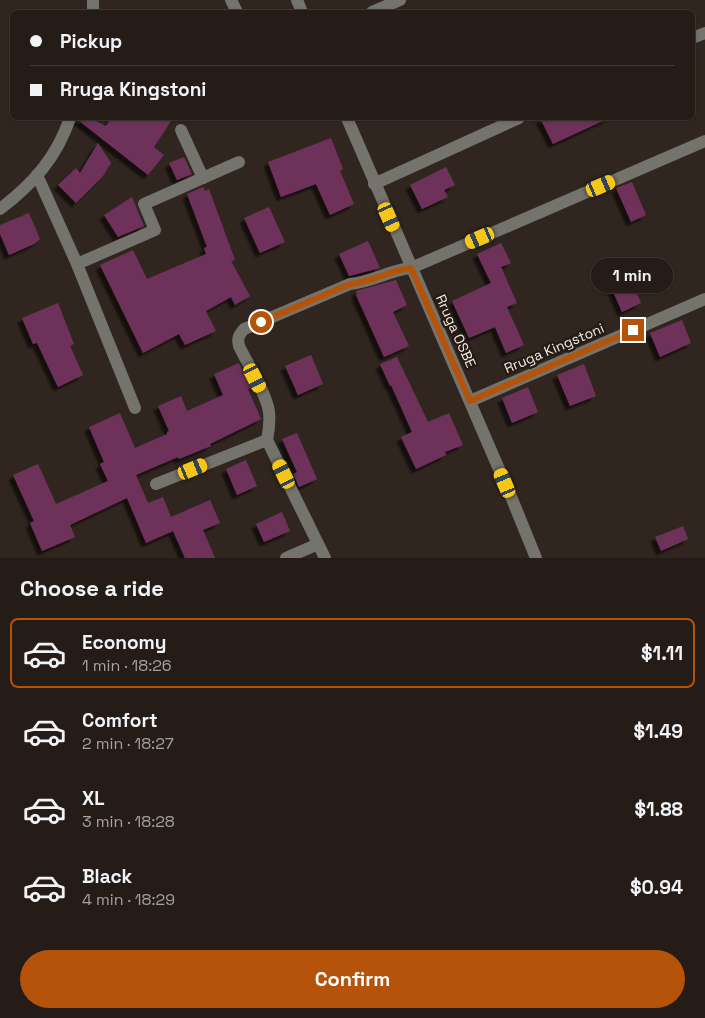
<!DOCTYPE html>
<html lang="en">
<head>
<meta charset="utf-8">
<style>
  :root { --surface:#251c17; --page:#312924; --text:#f1f3f6; --muted:#a3a1a1; --line:#423a36; --accent:#b45309 }
  body { margin:0; font-family:"Space Grotesk",sans-serif; background:var(--page); color:var(--text); height:100vh; display:flex; flex-direction:column; font-size:19px; white-space:nowrap }
  * { box-sizing:border-box; margin:0 }
  p { font-size:16px; color:var(--muted) }
  .icon { flex:none; width:28px; height:28px; fill:none; stroke:currentColor; stroke-width:2; stroke-linecap:round; stroke-linejoin:round }
  .map { position:relative; height:558px; overflow:hidden }
  .details { display:flex; flex-direction:column; background:var(--surface); flex:1 }
  .details>* { flex:none }
  .hud { position:absolute; left:10px; top:10px; width:685px; height:110px; border-radius:8px; box-shadow:0 1px 4px #0004,0 0 0 1px var(--line); display:grid; align-content:center; height:110px; padding:0 20px; background:var(--surface) }
  .end { position:absolute; width:22px; height:22px; margin:-11px; border:6px solid #b45309; background:#fff; box-shadow:0 0 0 2px #fff }
  .from { border-radius:50% }
  .bubble { position:absolute; height:35px; border-radius:18px; background:var(--surface); box-shadow:0 1px 4px #0004,0 0 0 1px var(--line); font-size:16px; font-weight:700; line-height:35px; text-align:center }
  .car { position:absolute; width:15px; height:30px; margin:-15px -8px; border-radius:6px; box-shadow:0 0 4px 1px #0007; background:linear-gradient(#f5c518 24%,#345 0 40%,#f5c518 0 76%,#345 0 86%,#f5c518 0) }
  .hud b { display:flex; align-items:center; gap:18px; height:48px; font-size:19px }
  .hud b+b { border-top:1px solid var(--line) }
  .hud i { width:12px; height:12px; background:var(--text) }
  ul { padding:0; list-style:none }
  li { display:flex; align-items:center; gap:15px; height:70px; margin:0 10px 8px; padding:0 10px; border:2px solid transparent; border-radius:8px }
  li div { flex:1 }
  li b { display:block; font-size:19px }
  li em { font-style:normal; font-weight:700 }
  li.current { border-color:var(--accent) }
  li>.icon { width:45px; height:45px; stroke-width:1.5 }
  h2 { padding:0 20px; font-size:22px; line-height:60px }
  .action { display:flex; gap:10px; margin-top:auto; padding:10px 20px }
  .action a { flex:1; height:58px; border-radius:30px; background:var(--accent); color:#fff; font-size:20px; font-weight:700; line-height:58px; text-align:center }
  .map>svg:first-child { display:block }
  .building { fill:#6e335a; filter:url(#shadow) }
  .lines { fill:none; stroke-linecap:round; stroke-linejoin:round }
  .minor { stroke:#74736c; stroke-width:12 }
  .route { stroke:#b45309; stroke-width:6 }
  .labels { text-anchor:middle; dominant-baseline:central; stroke-width:5; stroke-linejoin:round; paint-order:stroke }
  .street-label { font-size:14px; fill:#f2eae6; stroke:#271c15 }
</style>
</head>
<body>
<div class="map">
<svg width="705" height="558" viewBox="0 0 705 558">
  <defs>
    <filter id="shadow"><feDropShadow dx="-4.5" dy="4.5" stdDeviation="1" flood-color="#0009"/></filter>
  </defs>
  <rect width="100%" height="100%" fill="#31261f"/>
  <g class="building">
    <polygon points="78,118 89,118 106,126 111,118 173,118 154,147 164,155 148,175 78,120"/>
    <polygon points="540,118 609,118 553,144"/>
    <polygon points="331,138 343,169 340,171 354,204 330,215 316,184 281,197 268,162"/>
    <polygon points="98,143 111,163 103,176 76,203 58,185 76,168 80,173"/>
    <polygon points="184,157 192,174 177,180 169,163"/>
    <polygon points="446,167 455,185 444,190 448,197 422,209 410,185"/>
    <polygon points="632,182 646,215 631,222 616,188"/>
    <polygon points="203,187 205,191 209,189 235,260 231,261 250,296 235,305 231,297 206,311 216,331 185,345 179,334 143,353 100,265 133,250 147,279 206,254 204,248 207,247 187,194"/>
    <polygon points="132,197 144,226 118,237 104,215"/>
    <polygon points="269,207 285,242 260,253 244,218"/>
    <polygon points="29,213 40,239 34,244 9,255 0,234 0,225"/>
    <polygon points="368,241 380,268 349,276 339,254"/>
    <polygon points="501,243 511,263 501,267 517,303 507,307 524,345 506,353 495,327 469,338 452,301 491,283 477,254"/>
    <polygon points="630,278 641,303 622,312 611,287"/>
    <polygon points="396,280 407,305 393,312 409,346 384,357 356,295 357,294 356,291"/>
    <polygon points="58,303 74,344 70,346 83,375 58,387 37,343 33,344 22,318"/>
    <polygon points="682,320 691,343 660,357 650,333"/>
    <polygon points="311,355 323,384 298,395 285,366"/>
    <polygon points="397,357 428,422 449,413 463,445 445,452 446,455 416,469 401,437 412,432 391,385 390,386 380,364"/>
    <polygon points="239,363 251,388 248,389 261,419 210,444 211,446 179,459 178,457 136,475 148,503 163,497 171,517 210,500 220,523 203,530 215,558 185,558 173,531 146,543 127,498 70,525 75,537 42,551 30,523 34,521 13,475 38,464 56,504 108,481 100,464 104,462 89,427 120,413 135,448 167,434 167,432 169,431 158,406 181,396 187,411 223,395 214,374"/>
    <polygon points="584,364 596,396 570,406 557,375"/>
    <polygon points="528,387 538,412 512,423 502,398"/>
    <polygon points="297,433 317,479 299,487 293,474 297,472 282,439"/>
    <polygon points="246,460 257,486 237,495 226,469"/>
    <polygon points="282,512 290,531 264,542 256,524"/>
    <polygon points="683,526 688,539 661,551 655,537"/>
  </g>
  <g class="lines">
    <g class="minor">
      <polyline points="93,0 93,12"/>
      <polyline points="231,0 237,12"/>
      <polyline points="297,0 302,12"/>
      <polyline points="372,12 400,0"/>
      <polyline points="692,38 705,33"/>
      <polyline points="347,118 512,499 536,558"/>
      <polyline points="181,130 203,178"/>
      <polyline points="37,175 77,264 135,408"/>
      <polyline points="374,184 519,118"/>
      <path d="M0,209c33,-25 57,-52 70,-91"/>
      <polyline points="77,264 155,230 144,204 239,162"/>
      <polyline points="470,401 705,299"/>
      <polyline points="267,440 325,558"/>
      <path d="M156,484l111,-44c2,-10 3,-19 2,-28 -2,-18 -22,-49 -30,-66 -2,-8 0,-11 5,-17l106,-45c22,-2 40,-14 61,-16l294,-127"/>
      <polyline points="286,558 318,544"/>
    </g>
  </g>
  <g class="lines">
    <path class="route" d="M261,322l89,-38c22,-2 40,-14 61,-16l59,133 163,-71"/>
  </g>
  <g class="labels">
    <g class="street-label">
      <text transform="translate(456 331) rotate(66)">Rruga OSBE</text>
      <text transform="translate(554 348) rotate(-23)">Rruga Kingstoni</text>
    </g>
  </g>
</svg>
<i class="end from" style="left:261px;top:322px"></i>
<i class="end" style="left:633px;top:330px"></i>
<div class="bubble" style="left:591px;top:258px;width:82px">1 min</div>
<i class="car" style="left:601px;top:186px;rotate:67deg"></i>
<i class="car" style="left:389px;top:217px;rotate:156deg"></i>
<i class="car" style="left:480px;top:238px;rotate:247deg"></i>
<i class="car" style="left:255px;top:378px;rotate:153deg"></i>
<i class="car" style="left:193px;top:469px;rotate:68deg"></i>
<i class="car" style="left:284px;top:474px;rotate:334deg"></i>
<i class="car" style="left:505px;top:483px;rotate:337deg"></i>
<div class="hud">
<b><i class="from"></i>Pickup</b>
<b><i></i>Rruga Kingstoni</b>
</div>
</div>
<section class="details">
<h2>Choose a ride</h2>
<ul>
<li class="current"><svg class="icon" aria-label="car" viewBox="0 0 24 24"><path d="M5 17H2v-5l4-1 3-4h7l3 4 3 1v5h-3M9 17h6M6 11h13"/><circle cx="7" cy="17" r="2"/><circle cx="17" cy="17" r="2"/></svg><div><b>Economy</b><p>1 min · 18:26</p></div><em>$1.11</em></li>
<li><svg class="icon" aria-label="car" viewBox="0 0 24 24"><path d="M5 17H2v-5l4-1 3-4h7l3 4 3 1v5h-3M9 17h6M6 11h13"/><circle cx="7" cy="17" r="2"/><circle cx="17" cy="17" r="2"/></svg><div><b>Comfort</b><p>2 min · 18:27</p></div><em>$1.49</em></li>
<li><svg class="icon" aria-label="car" viewBox="0 0 24 24"><path d="M5 17H2v-5l4-1 3-4h7l3 4 3 1v5h-3M9 17h6M6 11h13"/><circle cx="7" cy="17" r="2"/><circle cx="17" cy="17" r="2"/></svg><div><b>XL</b><p>3 min · 18:28</p></div><em>$1.88</em></li>
<li><svg class="icon" aria-label="car" viewBox="0 0 24 24"><path d="M5 17H2v-5l4-1 3-4h7l3 4 3 1v5h-3M9 17h6M6 11h13"/><circle cx="7" cy="17" r="2"/><circle cx="17" cy="17" r="2"/></svg><div><b>Black</b><p>4 min · 18:29</p></div><em>$0.94</em></li>
</ul>
<div class="action"><a>Confirm</a></div>
</section>
</body>
</html>
